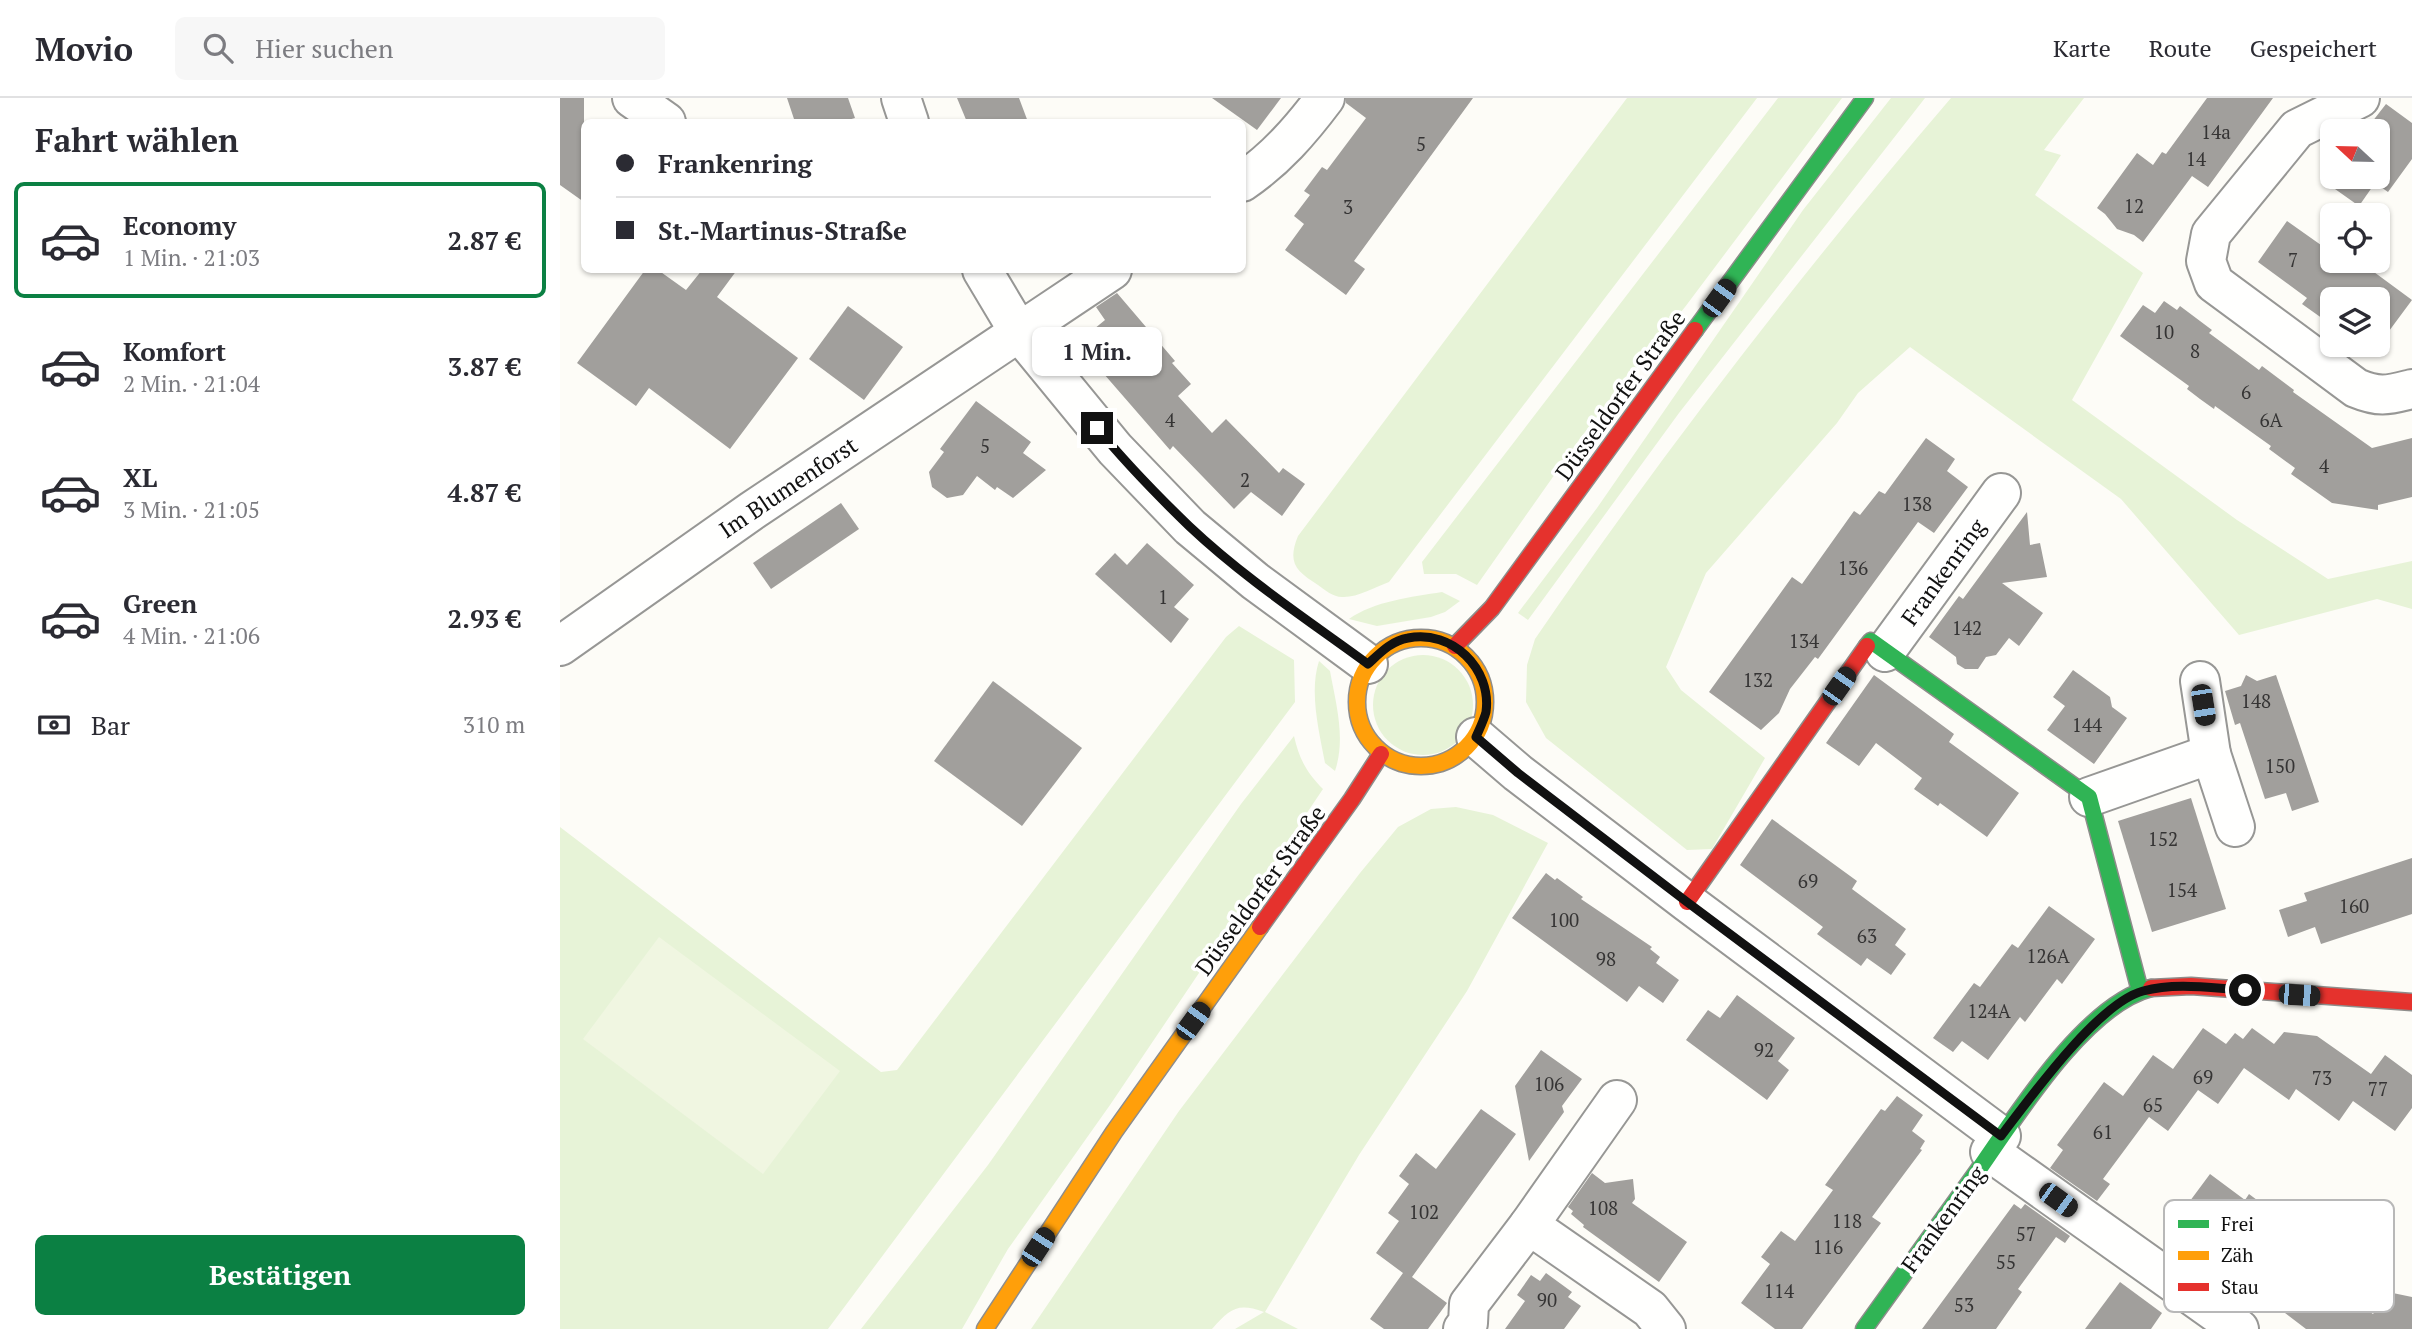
<!DOCTYPE html>
<html lang="de">
<head>
<meta charset="utf-8">
<style>
  :root { --surface:#fff; --page:#f7f7f7; --text:#2b2b33; --muted:#7c7c81; --line:#e1e1e2; --accent:#0b8043 }
  body { margin:0; font-family:"PT Serif",serif; background:var(--page); color:var(--text); height:100vh; display:flex; flex-direction:column; font-size:26px; white-space:nowrap }
  * { box-sizing:border-box; margin:0 }
  p { font-size:23px; color:var(--muted) }
  .icon { flex:none; width:38px; height:38px; fill:none; stroke:currentColor; stroke-width:2; stroke-linecap:round; stroke-linejoin:round }
  .map { position:relative; flex:1; overflow:hidden }
  .side { display:flex; flex-direction:column; background:var(--surface); width:560px }
  .side>* { flex:none }
  .banner { position:absolute; left:21px; top:21px; width:665px; height:154px; border-radius:10px; box-shadow:0 2px 5px #0004; display:grid; align-content:center; height:154px; padding:0 35px; background:var(--surface) }
  .needle { width:46px; rotate:292deg }
  .tools { position:absolute; left:1760px; top:21px; display:grid; gap:14px }
  .tools a { display:grid; place-items:center; width:70px; height:70px; border-radius:10px; background:var(--surface); box-shadow:0 2px 5px #0004; font-size:35px }
  .end { position:absolute; width:32px; height:32px; margin:-16px; border:9px solid #111; background:#fff; box-shadow:0 0 0 4px #fff }
  .from { border-radius:50% }
  .bubble { position:absolute; height:49px; border-radius:10px; background:var(--surface); box-shadow:0 2px 5px #0004; font-size:23px; font-weight:700; line-height:49px; text-align:center }
  .car { position:absolute; width:21px; height:42px; margin:-21px -10px; border-radius:9px; box-shadow:0 0 5px 2px #0007; background:linear-gradient(#222 24%,#8ab4d8 0 40%,#222 0 76%,#8ab4d8 0 86%,#222 0) }
  .banner b { display:flex; align-items:center; gap:24px; height:66px; font-size:26px }
  .banner b+b { border-top:2px solid var(--line) }
  .banner i { width:18px; height:18px; background:var(--text) }
  ul { padding:0; list-style:none }
  li { display:flex; align-items:center; gap:21px; height:116px; margin:0 14px 10px; padding:0 21px; border:4px solid transparent; border-radius:10px }
  li div { flex:1 }
  li b { display:block; font-size:26px }
  li em { font-style:normal; font-weight:700 }
  li.on { border-color:var(--accent) }
  li>.icon { width:63px; height:63px; stroke-width:1.5 }
  h2 { padding:0 35px; font-size:32px; line-height:84px }
  .pay { display:flex; align-items:center; gap:18px; height:77px; padding:0 35px; font-size:26px }
  .pay p { margin-inline-start:auto }
  .button { display:flex; gap:14px; margin-top:auto; padding:14px 35px }
  .button a { flex:1; height:80px; border-radius:10px; background:var(--accent); color:#fff; font-size:28px; font-weight:700; line-height:80px; text-align:center }
  header { display:flex; align-items:center; gap:42px; box-sizing:border-box; height:98px; padding:0 35px; background:var(--surface); border-bottom:2px solid var(--line) }
  header strong { font-size:33px }
  nav { display:flex; gap:38px; margin-inline-start:auto; font-size:24px }
  .search { width:490px; height:63px; background:var(--page); display:flex; align-items:center; gap:18px; box-sizing:border-box; padding:0 24px; border-radius:10px; color:var(--muted); font-size:26px }
  main { display:flex; flex:1; min-height:0 }
  .map>svg:first-child { display:block }
  .green { fill:#e7f3d7 }
  .pitch { fill:#f0f6e1 }
  .building { fill:#a19f9c }
  .lines { fill:none; stroke-linecap:round; stroke-linejoin:round }
  .street-casing { stroke:#979795; stroke-width:42 }
  .fast-casing { stroke:#8e8d8b; stroke-width:19 }
  .slow-casing { stroke:#8e8d8b; stroke-width:19 }
  .jam-casing { stroke:#8e8d8b; stroke-width:19 }
  .street { stroke:#fffffe; stroke-width:38 }
  .fast { stroke:#30b455; stroke-width:16 }
  .slow { stroke:#ff9f0a; stroke-width:16 }
  .jam { stroke:#e5322d; stroke-width:16 }
  .route { stroke:#111; stroke-width:9 }
  .labels { text-anchor:middle; dominant-baseline:central; stroke-width:7; stroke-linejoin:round; paint-order:stroke }
  .number-label { font-size:19px; fill:#353434 }
  .street-label { font-size:23px; fill:#111; stroke:#fff }
  .key { fill:#fff; stroke:#b8b8b8; stroke-width:2 }
  .key-label { font-size:19px; fill:#111 }
</style>
</head>
<body>
<header>
<strong>Movio</strong>
<div class="search"><svg class="icon" aria-label="search" viewBox="0 0 24 24"><circle cx="10" cy="10" r="6"/><path d="M15 15l6 6"/></svg>Hier suchen</div>
<nav><a>Karte</a><a>Route</a><a>Gespeichert</a></nav>
</header>
<main>
<section class="side">
<h2>Fahrt wählen</h2>
<ul>
<li class="on"><svg class="icon" aria-label="car" viewBox="0 0 24 24"><path d="M5 17H2v-5l4-1 3-4h7l3 4 3 1v5h-3M9 17h6M6 11h13"/><circle cx="7" cy="17" r="2"/><circle cx="17" cy="17" r="2"/></svg><div><b>Economy</b><p>1 Min. · 21:03</p></div><em>2.87 €</em></li>
<li><svg class="icon" aria-label="car" viewBox="0 0 24 24"><path d="M5 17H2v-5l4-1 3-4h7l3 4 3 1v5h-3M9 17h6M6 11h13"/><circle cx="7" cy="17" r="2"/><circle cx="17" cy="17" r="2"/></svg><div><b>Komfort</b><p>2 Min. · 21:04</p></div><em>3.87 €</em></li>
<li><svg class="icon" aria-label="car" viewBox="0 0 24 24"><path d="M5 17H2v-5l4-1 3-4h7l3 4 3 1v5h-3M9 17h6M6 11h13"/><circle cx="7" cy="17" r="2"/><circle cx="17" cy="17" r="2"/></svg><div><b>XL</b><p>3 Min. · 21:05</p></div><em>4.87 €</em></li>
<li><svg class="icon" aria-label="car" viewBox="0 0 24 24"><path d="M5 17H2v-5l4-1 3-4h7l3 4 3 1v5h-3M9 17h6M6 11h13"/><circle cx="7" cy="17" r="2"/><circle cx="17" cy="17" r="2"/></svg><div><b>Green</b><p>4 Min. · 21:06</p></div><em>2.93 €</em></li>
</ul>
<div class="pay"><svg class="icon" aria-label="cash" viewBox="0 0 24 24"><path d="M3 7h18v10H3z"/><circle cx="12" cy="12" r="2"/></svg>Bar<p>310 m</p></div>
<div class="button"><a>Bestätigen</a></div>
</section>
<div class="map">
<svg width="1852" height="1231" viewBox="0 0 1852 1231">
  <rect width="100%" height="100%" fill="#fdfcf7"/>
  <g class="green">
    <path d="M1067,0h130l-368,484c-13,5 -33,16 -47,15 -9,0 -17,-7 -24,-12 -22,-14 -31,-22 -20,-49z"/>
    <polygon points="1218,0 1282,0 1125,209 1021,339 917,487 896,476 864,476 862,464"/>
    <polygon points="1331,0 1365,0 1119,315 968,522 958,515 1037,410 1243,112"/>
    <path d="M1391,0h133l-40,52 17,5 -26,40 108,78 -71,127 165,120 91,59 84,-18v48l-35,-10 -138,36 -118,-136 -211,-152 -52,46 -21,30 -131,150 -40,94 15,23 84,68 -53,91 -25,1 -141,-112 -20,-36 1,-37 8,-26c128,-187 268,-368 416,-541z"/>
    <path d="M882,494l18,9 -15,11 -14,5 -54,9 -28,-7c25,-18 63,-22 93,-27z"/>
    <polygon points="679,528 734,562 735,604 268,1231 0,1231 0,729 321,974 337,972 666,539"/>
    <circle cx="863" cy="607" r="50"/>
    <path d="M759,563l11,10c6,33 16,67 5,100l-10,-8c-6,-32 -16,-71 -6,-102z"/>
    <path d="M734,638c5,23 13,37 29,53l-213,316 -102,144 -46,80h-101l127,-164 253,-361z"/>
    <path d="M896,709l37,8 55,28 -81,148 -108,164 -94,157 33,17h-63l29,-17c-27,-10 -34,-3 -52,17h-181l148,-218 181,-238 38,-46 33,-18z"/>
  </g>
  <polygon class="pitch" points="99,839 280,973 203,1076 23,941"/>
  <g class="building">
    <polygon points="0,0 24,0 24,104 0,87"/>
    <polygon points="227,0 288,0 295,20 281,24 235,24"/>
    <polygon points="397,0 459,0 468,24 407,24"/>
    <polygon points="652,0 721,0 697,32"/>
    <polygon points="786,0 913,0 794,163 805,171 786,197 725,152 744,126 734,118 750,97 744,93 762,69 767,72 806,20 786,5"/>
    <polygon points="1647,0 1713,0 1648,89 1632,78 1583,144 1574,137 1557,131 1545,116 1537,110 1577,55 1593,67 1602,54 1606,56"/>
    <polygon points="1826,6 1852,25 1852,61 1828,94 1815,85 1799,108 1775,91 1784,79 1818,79 1818,33 1805,33"/>
    <polygon points="1727,123 1768,152 1761,163 1799,163 1852,202 1812,256 1799,247 1818,247 1818,201 1773,201 1773,228 1742,206 1747,200 1698,164"/>
    <polygon points="85,172 98,172 126,192 142,172 177,172 157,199 238,260 170,351 89,290 76,308 17,265"/>
    <polygon points="557,195 615,263 612,265 631,286 618,298 652,335 666,321 719,375 723,370 745,386 722,418 691,394 674,411 613,348 610,352 517,245 545,222 536,209"/>
    <polygon points="1604,203 1617,212 1620,208 1652,232 1649,235 1699,272 1702,268 1734,292 1733,294 1812,350 1852,340 1852,399 1818,407 1818,412 1772,405 1731,376 1735,370 1709,351 1711,348 1655,308 1654,311 1640,301 1627,291 1629,288 1560,238 1583,207 1595,215"/>
    <polygon points="288,208 343,249 304,302 249,261"/>
    <polygon points="416,303 471,344 463,355 486,372 453,400 437,389 435,392 417,378 403,397 387,400 372,389 369,374 384,354 380,351"/>
    <polygon points="1366,340 1395,361 1387,373 1408,389 1374,435 1358,424 1258,561 1255,559 1230,591 1219,615 1201,632 1149,594 1232,479 1242,486 1294,413 1300,417 1319,393 1325,396"/>
    <polygon points="281,405 299,431 211,491 193,465"/>
    <polygon points="1467,414 1470,447 1480,445 1487,479 1442,485 1483,515 1459,548 1449,540 1436,557 1426,559 1418,571 1405,571 1397,566 1396,559 1369,539 1399,498 1403,501"/>
    <polygon points="587,445 634,487 614,509 629,521 611,545 535,476 555,455 567,467"/>
    <polygon points="1513,572 1550,599 1552,609 1567,620 1534,666 1487,632 1505,608 1493,599"/>
    <polygon points="1314,577 1394,636 1389,644 1459,695 1427,739 1380,705 1378,708 1354,691 1362,680 1316,645 1299,668 1266,645"/>
    <polygon points="1686,577 1697,583 1716,577 1759,704 1732,713 1726,695 1705,701 1680,625 1675,627 1665,593 1681,588"/>
    <polygon points="433,583 522,650 462,728 374,663"/>
    <polygon points="1631,700 1666,811 1592,834 1558,723"/>
    <polygon points="1212,721 1297,783 1292,791 1346,831 1335,847 1346,856 1331,877 1307,860 1301,868 1257,836 1263,829 1180,767"/>
    <polygon points="1852,760 1852,816 1761,846 1755,829 1728,839 1719,812 1747,803 1744,795"/>
    <polygon points="986,775 995,782 997,780 1023,799 1021,801 1092,849 1090,851 1100,859 1096,865 1119,882 1103,905 1079,888 1067,904 952,820"/>
    <polygon points="1489,808 1535,841 1502,886 1497,881 1465,924 1460,919 1428,962 1402,943 1393,954 1373,940 1414,885 1420,889 1452,846 1458,850"/>
    <polygon points="1177,897 1235,940 1218,963 1229,972 1207,1002 1126,942 1148,912 1160,920"/>
    <polygon points="1643,930 1666,946 1675,935 1683,941 1692,930 1714,946 1724,934 1757,938 1811,976 1825,957 1852,977 1852,1010 1835,1033 1793,1003 1779,1023 1736,991 1729,1002 1684,970 1658,1006 1638,992 1608,1033 1589,1019 1543,1081 1550,1086 1537,1103 1490,1070 1503,1052 1497,1047 1544,984 1563,998 1593,957 1613,971"/>
    <polygon points="981,952 1022,981 1002,1008 1004,1014 969,1063 955,988"/>
    <polygon points="1337,998 1363,1017 1352,1033 1365,1043 1360,1051 1362,1052 1312,1119 1321,1125 1242,1231 1215,1231 1181,1205 1210,1166 1201,1159 1221,1133 1235,1143 1273,1092 1265,1087 1321,1011 1325,1013"/>
    <polygon points="921,1011 956,1036 852,1179 887,1205 868,1231 824,1231 810,1221 843,1175 816,1155 839,1123 828,1115 849,1086 839,1078 856,1055 876,1071"/>
    <polygon points="1032,1075 1045,1085 1073,1081 1075,1101 1072,1105 1127,1144 1099,1184 1023,1129 1024,1127 1011,1116 1013,1113 1008,1109"/>
    <polygon points="1650,1076 1685,1102 1689,1096 1717,1117 1714,1121 1731,1133 1728,1138 1746,1151 1738,1162 1813,1216 1828,1194 1852,1199 1852,1231 1746,1231 1688,1187 1691,1183 1651,1154 1642,1166 1604,1138"/>
    <polygon points="1454,1106 1461,1111 1465,1106 1510,1138 1505,1145 1496,1139 1458,1191 1462,1194 1436,1231 1362,1231"/>
    <polygon points="986,1175 1012,1194 1008,1199 1021,1208 1004,1231 945,1231 965,1203 957,1197 971,1177 980,1183"/>
    <polygon points="1560,1184 1602,1215 1591,1231 1525,1231"/>
  </g>
  <g class="lines">
    <g class="street-casing">
      <g id="street">
        <polyline points="72,0 106,24"/>
        <polyline points="341,0 349,24"/>
        <path d="M1800,0l-63,31 -86,105 -5,27 8,22 142,105c24,10 32,7 56,1"/>
        <path d="M682,84c34,-23 59,-52 83,-84"/>
        <polyline points="422,172 459,234 555,351 630,429 695,483 808,566"/>
        <polyline points="0,548 193,412 552,172"/>
        <polyline points="1325,554 1441,395"/>
        <polyline points="1640,583 1651,656"/>
        <polyline points="916,639 958,675 1127,804 1441,1038"/>
        <polyline points="1529,699 1651,656 1675,729"/>
        <polyline points="1430,1054 1679,1231"/>
        <polyline points="969,1127 1057,1002"/>
        <polyline points="903,1231 908,1225 909,1206 969,1127 1090,1211 1106,1231"/>
      </g>
    </g>
    <g class="fast-casing">
      <g id="fast">
        <polyline points="1135,232 1305,0"/>
        <polyline points="1307,548 1311,543 1529,699 1580,893"/>
        <path d="M1304,1231c37,-52 75,-104 113,-157 38,-54 107,-167 174,-184"/>
      </g>
    </g>
    <g class="slow-casing">
      <g id="slow">
        <circle cx="861" cy="604" r="64"/>
        <polyline points="425,1231 554,1034 700,829"/>
      </g>
    </g>
    <g class="jam-casing">
      <g id="jam">
        <polyline points="895,548 932,510 1135,232"/>
        <polyline points="1127,804 1307,548"/>
        <polyline points="700,829 792,701 821,656"/>
        <polyline points="1591,890 1631,888 1852,904"/>
      </g>
    </g>
    <use href="#street" class="street"/>
    <use href="#fast" class="fast"/>
    <use href="#slow" class="slow"/>
    <use href="#jam" class="jam"/>
  </g>
  <g class="lines">
    <path class="route" d="M537,330c28,34 60,67 92,98 55,52 119,94 179,138 12,-11 23,-23 40,-26 44,-9 84,31 78,74 -2,8 -7,18 -10,25l42,36 169,129 314,234c29,-38 97,-133 142,-145 33,-9 68,-3 102,-1"/>
  </g>
  <g class="labels">
    <g class="number-label">
      <text x="1656" y="33">14a</text>
      <text x="861" y="45">5</text>
      <text x="1636" y="60">14</text>
      <text x="1574" y="107">12</text>
      <text x="788" y="108">3</text>
      <text x="1733" y="161">7</text>
      <text x="1604" y="233">10</text>
      <text x="1635" y="252">8</text>
      <text x="1686" y="293">6</text>
      <text x="610" y="321">4</text>
      <text x="1711" y="321">6A</text>
      <text x="425" y="347">5</text>
      <text x="1764" y="367">4</text>
      <text x="685" y="381">2</text>
      <text x="1357" y="405">138</text>
      <text x="1293" y="469">136</text>
      <text x="603" y="498">1</text>
      <text x="1407" y="529">142</text>
      <text x="1244" y="542">134</text>
      <text x="1198" y="581">132</text>
      <text x="1696" y="602">148</text>
      <text x="1527" y="626">144</text>
      <text x="1720" y="667">150</text>
      <text x="1603" y="740">152</text>
      <text x="1248" y="782">69</text>
      <text x="1622" y="791">154</text>
      <text x="1794" y="807">160</text>
      <text x="1004" y="821">100</text>
      <text x="1307" y="837">63</text>
      <text x="1488" y="857">126A</text>
      <text x="1046" y="860">98</text>
      <text x="1429" y="912">124A</text>
      <text x="1204" y="951">92</text>
      <text x="1643" y="978">69</text>
      <text x="1762" y="979">73</text>
      <text x="989" y="985">106</text>
      <text x="1818" y="990">77</text>
      <text x="1593" y="1006">65</text>
      <text x="1543" y="1033">61</text>
      <text x="1043" y="1109">108</text>
      <text x="864" y="1113">102</text>
      <text x="1287" y="1122">118</text>
      <text x="1466" y="1135">57</text>
      <text x="1268" y="1148">116</text>
      <text x="1446" y="1163">55</text>
      <text x="1219" y="1192">114</text>
      <text x="987" y="1201">90</text>
      <text x="1404" y="1206">53</text>
    </g>
    <g class="street-label">
      <text transform="translate(1060 297) rotate(-54)">Düsseldorfer Straße</text>
      <text transform="translate(228 389) rotate(-34)">Im Blumenforst</text>
      <text transform="translate(1383 474) rotate(-54)">Frankenring</text>
      <text transform="translate(700 792) rotate(-54)">Düsseldorfer Straße</text>
      <text transform="translate(1383 1121) rotate(-54)">Frankenring</text>
    </g>
  </g>
  <rect x="1604" y="1102" width="230" height="112" rx="10" class="key"/>
  <rect x="1618" y="1122" width="31" height="8" fill="#30b455"/>
  <rect x="1618" y="1153" width="31" height="9" fill="#ff9f0a"/>
  <rect x="1618" y="1185" width="31" height="8" fill="#e5322d"/>
  <g class="key-label">
    <text x="1661" y="1133">Frei</text>
    <text x="1661" y="1164">Zäh</text>
    <text x="1661" y="1196">Stau</text>
  </g>
</svg>
<div class="tools">
<a><svg class="needle" viewBox="-14 -14 28 28"><path d="M0-13l5 13h-10z" fill="#e53935"/><path d="M0 13l5-13h-10z" fill="#7c7c81"/></svg></a>
<a><svg class="icon" aria-label="locate" viewBox="0 0 24 24"><circle cx="12" cy="12" r="6"/><path d="M12 2v4M12 18v4M2 12h4M18 12h4"/></svg></a>
<a><svg class="icon" aria-label="layers" viewBox="0 0 24 24"><path d="M12 4l9 5-9 5-9-5zM3 14l9 5 9-5"/></svg></a>
</div>
<i class="end from" style="left:1685px;top:892px"></i>
<i class="end" style="left:537px;top:330px"></i>
<div class="bubble" style="left:472px;top:229px;width:130px">1 Min.</div>
<i class="car" style="left:1159px;top:200px;rotate:36deg"></i>
<i class="car" style="left:1279px;top:588px;rotate:35deg"></i>
<i class="car" style="left:1643px;top:607px;rotate:171deg"></i>
<i class="car" style="left:1739px;top:897px;rotate:94deg"></i>
<i class="car" style="left:633px;top:923px;rotate:36deg"></i>
<i class="car" style="left:1498px;top:1102px;rotate:126deg"></i>
<i class="car" style="left:478px;top:1149px;rotate:33deg"></i>
<div class="banner">
<b><i class="from"></i>Frankenring</b>
<b><i></i>St.-Martinus-Straße</b>
</div>
</div>
</main>
</body>
</html>
